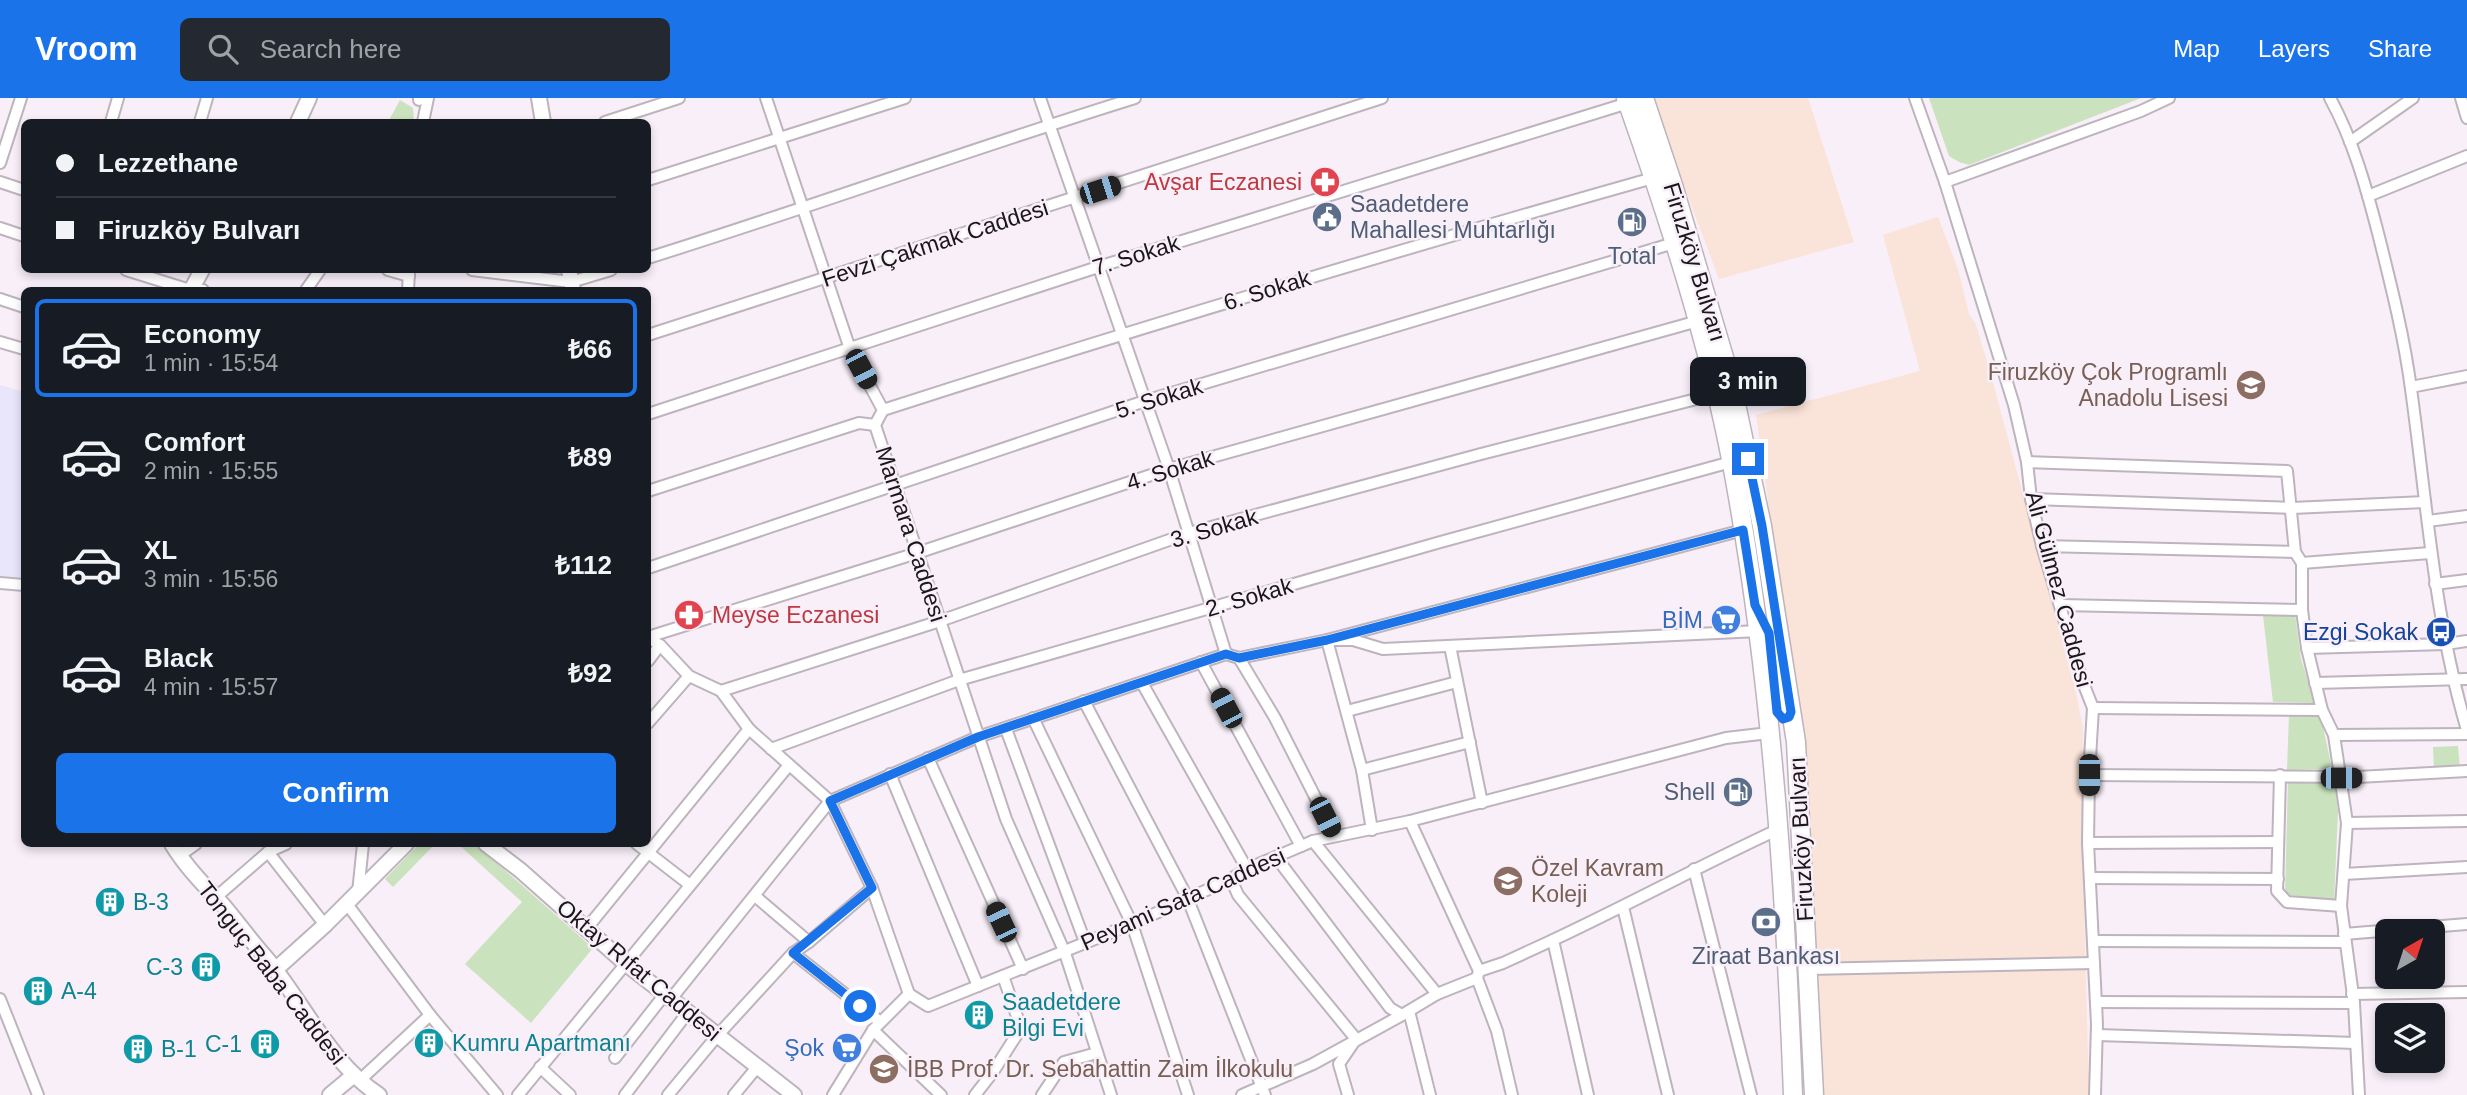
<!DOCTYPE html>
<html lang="en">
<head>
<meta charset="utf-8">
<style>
  :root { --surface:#171b24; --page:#242831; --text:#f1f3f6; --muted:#9ea1a6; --line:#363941; --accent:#1a73e8 }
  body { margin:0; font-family:Helvetica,sans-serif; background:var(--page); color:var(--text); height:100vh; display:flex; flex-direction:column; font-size:26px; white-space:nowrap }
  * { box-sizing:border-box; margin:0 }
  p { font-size:23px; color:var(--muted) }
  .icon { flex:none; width:38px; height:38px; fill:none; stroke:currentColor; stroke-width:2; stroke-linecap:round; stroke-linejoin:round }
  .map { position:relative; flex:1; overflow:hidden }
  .sheet { position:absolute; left:21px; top:189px; width:630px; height:560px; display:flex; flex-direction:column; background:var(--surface); border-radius:10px; box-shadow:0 4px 10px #0003 }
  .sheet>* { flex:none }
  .hud { position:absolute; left:21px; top:21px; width:630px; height:154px; border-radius:10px; box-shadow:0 4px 10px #0003; display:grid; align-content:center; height:154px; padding:0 35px; background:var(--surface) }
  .needle { width:46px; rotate:39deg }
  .buttons { position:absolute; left:2375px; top:821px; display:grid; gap:14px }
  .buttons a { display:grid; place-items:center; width:70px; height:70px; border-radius:10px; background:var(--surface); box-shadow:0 4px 10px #0003; font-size:35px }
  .end { position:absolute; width:32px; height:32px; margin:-16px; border:9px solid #1a73e8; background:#fff; box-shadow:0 0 0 4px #fff }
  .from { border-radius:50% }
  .bubble { position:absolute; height:49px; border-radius:10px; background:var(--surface); box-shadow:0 4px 10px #0003; font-size:23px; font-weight:700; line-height:49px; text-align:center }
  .car { position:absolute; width:21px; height:42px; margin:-21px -10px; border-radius:9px; box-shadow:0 0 5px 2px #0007; background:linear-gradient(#222 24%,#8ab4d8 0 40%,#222 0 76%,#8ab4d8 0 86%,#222 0) }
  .hud b { display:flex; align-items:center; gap:24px; height:66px; font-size:26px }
  .hud b+b { border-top:2px solid var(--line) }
  .hud i { width:18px; height:18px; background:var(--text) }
  ul { padding:12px 0 0; list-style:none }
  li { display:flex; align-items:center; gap:21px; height:98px; margin:0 14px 10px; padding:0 21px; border:4px solid transparent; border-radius:10px }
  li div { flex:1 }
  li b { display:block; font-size:26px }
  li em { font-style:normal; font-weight:700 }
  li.active { border-color:var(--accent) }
  li>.icon { width:63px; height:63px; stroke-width:1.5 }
  .action { display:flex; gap:14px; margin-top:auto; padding:14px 35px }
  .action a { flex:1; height:80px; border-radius:10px; background:var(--accent); color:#fff; font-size:28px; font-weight:700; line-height:80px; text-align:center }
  header { display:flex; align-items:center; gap:42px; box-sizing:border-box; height:98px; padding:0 35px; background:var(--accent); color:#fff }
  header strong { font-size:33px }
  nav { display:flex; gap:38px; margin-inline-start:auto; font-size:24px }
  .search { width:490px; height:63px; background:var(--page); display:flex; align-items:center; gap:18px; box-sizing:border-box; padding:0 24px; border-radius:10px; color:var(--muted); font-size:26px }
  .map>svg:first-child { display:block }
  .commercial { fill:#e9e5fb }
  .industrial { fill:#fae3d8 }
  .green { fill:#cae2bd }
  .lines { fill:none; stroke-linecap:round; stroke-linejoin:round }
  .minor-casing { stroke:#bdb4bd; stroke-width:14 }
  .tertiary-casing { stroke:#bdb4bd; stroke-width:18 }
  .primary-casing { stroke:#bdb4bd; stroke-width:21 }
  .minor { stroke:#fff; stroke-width:10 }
  .tertiary { stroke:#fff; stroke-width:14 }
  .primary { stroke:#fff; stroke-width:18 }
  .route { stroke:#1a73e8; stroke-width:9 }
  .labels { text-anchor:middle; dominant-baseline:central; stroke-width:5; stroke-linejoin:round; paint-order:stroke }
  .health-label { font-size:23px; fill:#be3a42; stroke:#f8eff8; text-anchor:end }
  .service-label { font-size:23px; fill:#4e5e75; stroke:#f8eff8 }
  .street-label { font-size:23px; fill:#1a171a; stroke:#f8eff8 }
  .education-label { font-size:23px; fill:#785e54; stroke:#f8eff8; text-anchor:start }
  .shop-label { font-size:23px; fill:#366cbe; stroke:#f8eff8; text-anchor:end }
  .transit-label { font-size:23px; fill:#164399; stroke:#f8eff8; text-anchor:end }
  .culture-label { font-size:23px; fill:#0d838f; stroke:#f8eff8; text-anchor:start }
</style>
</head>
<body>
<header>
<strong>Vroom</strong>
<div class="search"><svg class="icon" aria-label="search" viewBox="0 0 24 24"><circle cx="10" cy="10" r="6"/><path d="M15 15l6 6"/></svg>Search here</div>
<nav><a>Map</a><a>Layers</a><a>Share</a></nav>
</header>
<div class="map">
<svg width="2467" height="997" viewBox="0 0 2467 997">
  <rect width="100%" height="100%" fill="#f8eff8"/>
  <polygon class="commercial" points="0,287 24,294 24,485 0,482"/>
  <g class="industrial">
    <polygon points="1651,0 1808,0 1854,144 1719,181"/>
    <polygon points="1938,119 1958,171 1969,216 1976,227 1991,277 2077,599 2083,631 2082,733 2089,997 1823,997 1804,656 1756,317 1920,273 1883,137"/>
  </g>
  <g class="green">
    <polygon points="1929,0 2141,0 1969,67 1959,64 1949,58"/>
    <polygon points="400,2 413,10 414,24 388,24"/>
    <polygon points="2295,516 2301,561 2315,605 2273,604 2263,517"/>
    <polygon points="2289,616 2316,617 2321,620 2331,666 2329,671 2287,672"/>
    <polygon points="2458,648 2460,671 2434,672 2433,649"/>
    <polygon points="2288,682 2334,683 2338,713 2334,804 2285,796"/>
    <polygon points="419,746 435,746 393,789 385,781"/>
    <polygon points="458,746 475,746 593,850 531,925 465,866 522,804"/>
  </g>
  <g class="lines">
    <g class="minor-casing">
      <g id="minor">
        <polyline points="419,0 419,2"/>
        <polyline points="766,0 850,251 883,312 875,327 1006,721 1065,855 1111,997"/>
        <polyline points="1040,0 1169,371 1226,556"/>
        <polyline points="1915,0 1945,84 2014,307 2027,364 2031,401 2042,448 2082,582 2093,610 2089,677 2088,745 2097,926 2095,997"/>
        <path d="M2330,0c23,42 36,89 48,135 13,52 26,103 33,156 16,115 23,229 56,341"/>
        <polyline points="2461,0 2467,20"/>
        <polyline points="111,24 118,0"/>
        <polyline points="200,24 207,0"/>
        <polyline points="423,24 428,0"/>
        <polyline points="605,24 679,0"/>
        <polyline points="2350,44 2413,0"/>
        <polyline points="0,65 21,0"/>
        <polyline points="648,82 905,0"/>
        <polyline points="0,84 24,92"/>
        <polyline points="1945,84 2141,13 2169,0"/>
        <polyline points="2368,98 2467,58"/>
        <polyline points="0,130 24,138"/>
        <path d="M648,160c163,-51 323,-109 487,-160"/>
        <polyline points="126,172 190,192"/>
        <polyline points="388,172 409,178"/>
        <polyline points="472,172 571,184 611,172"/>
        <polyline points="202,192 203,192"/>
        <polyline points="306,192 320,172"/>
        <polyline points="408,192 409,174"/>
        <polyline points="0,201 24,209"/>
        <polyline points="648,237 1382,0"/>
        <polyline points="0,244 24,251"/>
        <polyline points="2411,289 2467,278"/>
        <path d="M883,312c255,-82 512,-159 770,-232"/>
        <polyline points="648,316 1098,169 1628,5"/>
        <polyline points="2027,364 2287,373 2295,454 2302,465 2302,512 2307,550 2322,612 2334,637 2347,725 2341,808 2354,905 2359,997"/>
        <polyline points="648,393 859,325 875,327"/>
        <polyline points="2031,401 2292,410 2425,404"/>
        <polyline points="2428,423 2467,418"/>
        <polyline points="2042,448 2295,454"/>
        <polyline points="2302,465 2430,455"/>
        <polyline points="648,470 1145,303 1674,145"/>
        <polyline points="0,485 24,487"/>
        <polyline points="2435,486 2467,482"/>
        <polyline points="2060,507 2302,512"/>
        <polyline points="648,539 917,455 1169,371 1698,223"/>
        <polyline points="648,540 660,547 689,578 721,593 749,631 830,703 872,790 909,896"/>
        <polyline points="1450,548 1482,705"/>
        <polyline points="2307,550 2446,546 2467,543"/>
        <polyline points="1239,560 1275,620 1335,738"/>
        <polyline points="648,563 660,547"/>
        <polyline points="1201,564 1301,748"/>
        <polyline points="1142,585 1247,771"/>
        <polyline points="2315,585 2467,581"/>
        <polyline points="721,593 940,523 1189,435 1481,356 1716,296"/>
        <polyline points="1084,603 1187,799 1265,997"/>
        <polyline points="2093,610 2322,612"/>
        <polyline points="1347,613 1457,584"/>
        <polyline points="1033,620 1132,826 1188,997"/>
        <polyline points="648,625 689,578"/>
        <polyline points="1006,631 1085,844"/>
        <polyline points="2334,637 2467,636"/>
        <polyline points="771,651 959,582 1437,445 1731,364"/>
        <polyline points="928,660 1023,871"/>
        <polyline points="1362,672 1470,644"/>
        <polyline points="890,676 978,888"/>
        <polyline points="2089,677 2358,679 2467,673"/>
        <polyline points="2280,677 2277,793 2287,804 2341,808"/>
        <polyline points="1410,723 1479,873 1477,880 1497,933 1512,997"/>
        <polyline points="2347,725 2467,723"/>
        <polyline points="1372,732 1362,672 1327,542 1353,542 1383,551 1759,533"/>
        <polyline points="1313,743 1437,896"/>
        <polyline points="2088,745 2278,744"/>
        <polyline points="637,746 690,787"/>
        <polyline points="268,754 325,827"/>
        <polyline points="179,758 196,746"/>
        <polyline points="1276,759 1390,910 1402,917 1437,896 1477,880"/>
        <polyline points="1694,771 1751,997"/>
        <polyline points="2344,776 2467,769"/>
        <polyline points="2090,780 2278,781"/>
        <polyline points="1231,781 1238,797 1356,941 1339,966 1348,997"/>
        <polyline points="358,795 363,746"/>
        <polyline points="755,798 809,844"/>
        <polyline points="215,800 268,754 286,746"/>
        <polyline points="347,806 430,917 497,997"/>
        <polyline points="1623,809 1668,997"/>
        <polyline points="587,830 749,631"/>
        <polyline points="2344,836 2467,826"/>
        <polyline points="2093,843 2345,844"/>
        <polyline points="793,855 879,923"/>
        <polyline points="1808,871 2094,865"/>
        <polyline points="1479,873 1503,865 1553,842"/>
        <polyline points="909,896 928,908 1132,826 1231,781 1247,771 1313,743 1410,723 1726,640 1769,635"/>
        <polyline points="2352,896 2467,894"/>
        <polyline points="0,901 38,997"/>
        <polyline points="671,901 830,703 978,639 1226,556 1239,560 1327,542 1743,432"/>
        <polyline points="2096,904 2354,905"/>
        <polyline points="1409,913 1430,997"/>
        <polyline points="873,932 941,997"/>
        <polyline points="2097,937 2356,945"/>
        <polyline points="615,960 665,896"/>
        <polyline points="540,969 570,997"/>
        <polyline points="359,983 430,917"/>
        <polyline points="518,997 789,667"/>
        <polyline points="625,997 688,914"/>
        <polyline points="668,997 717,938 793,855 809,844 872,790"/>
        <polyline points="734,997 758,968"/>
        <polyline points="833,997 873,932 909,896"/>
        <polyline points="975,997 993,974 1021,930 1003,878"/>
        <polyline points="1042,997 1064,964 1097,955"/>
        <polyline points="1242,997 1313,966 1402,917"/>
        <path d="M1588,997l-35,-155c75,-35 148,-75 224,-110"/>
      </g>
    </g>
    <g class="tertiary-casing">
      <g id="tertiary">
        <polyline points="539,0 543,24"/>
        <polyline points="298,24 309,0"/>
        <polyline points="569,172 573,192"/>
        <polyline points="191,192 202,172"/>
        <path d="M172,746c14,23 32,41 51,61 15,18 29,37 44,54 37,45 63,104 112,136"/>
        <polyline points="486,746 520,772 625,865 794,997"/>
        <polyline points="275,872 325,827 406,746"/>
        <polyline points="330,997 354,977"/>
      </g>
    </g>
    <g class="primary-casing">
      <g id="primary">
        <path d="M1626,0c42,119 82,241 106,366 39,207 53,420 61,631"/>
        <polyline points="1644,0 1673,87 1731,283 1762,428 1796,644 1814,997"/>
      </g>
    </g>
    <use href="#minor" class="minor"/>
    <use href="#tertiary" class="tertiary"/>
    <use href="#primary" class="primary"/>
  </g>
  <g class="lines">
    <polyline class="route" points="860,908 793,855 872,790 830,703 978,639 1226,556 1239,560 1327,542 1743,432 1755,507 1769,535 1777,614 1783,621 1789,619 1791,614 1762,428 1748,361"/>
  </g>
  <defs>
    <g id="pharmacy-disc" transform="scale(1.575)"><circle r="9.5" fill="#e0444e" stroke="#f8eff8"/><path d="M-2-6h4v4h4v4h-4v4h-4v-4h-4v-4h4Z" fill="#fff"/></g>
    <g id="civic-disc" transform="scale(1.575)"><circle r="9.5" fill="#5c6f8a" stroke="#f8eff8"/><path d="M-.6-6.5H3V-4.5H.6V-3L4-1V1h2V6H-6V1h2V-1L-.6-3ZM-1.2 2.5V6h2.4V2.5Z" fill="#fff"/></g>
    <g id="fuel-disc" transform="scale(1.575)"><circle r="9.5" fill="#5c6f8a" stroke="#f8eff8"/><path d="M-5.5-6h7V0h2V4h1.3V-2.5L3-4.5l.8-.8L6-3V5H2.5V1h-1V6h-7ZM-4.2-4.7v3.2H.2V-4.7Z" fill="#fff"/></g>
    <g id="school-disc" transform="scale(1.575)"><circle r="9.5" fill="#8d6e63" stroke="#f8eff8"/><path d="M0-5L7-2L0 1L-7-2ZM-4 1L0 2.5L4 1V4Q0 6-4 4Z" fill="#fff"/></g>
    <g id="supermarket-disc" transform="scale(1.575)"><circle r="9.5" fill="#3f7fe0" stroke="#f8eff8"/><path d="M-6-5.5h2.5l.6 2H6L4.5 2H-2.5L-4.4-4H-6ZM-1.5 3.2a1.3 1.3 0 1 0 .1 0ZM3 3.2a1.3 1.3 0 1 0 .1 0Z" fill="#fff"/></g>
    <g id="bus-disc" transform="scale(1.575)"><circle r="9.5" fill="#1a4fb4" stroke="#f8eff8"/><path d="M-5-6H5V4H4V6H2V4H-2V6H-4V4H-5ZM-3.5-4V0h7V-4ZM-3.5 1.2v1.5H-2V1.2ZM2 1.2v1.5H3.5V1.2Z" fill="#fff"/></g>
    <g id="building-disc" transform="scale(1.575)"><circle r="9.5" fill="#0f9aa8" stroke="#f8eff8"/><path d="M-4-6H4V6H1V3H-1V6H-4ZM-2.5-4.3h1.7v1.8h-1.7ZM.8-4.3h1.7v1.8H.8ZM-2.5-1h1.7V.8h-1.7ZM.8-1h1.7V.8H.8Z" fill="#fff"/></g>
    <g id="bank-disc" transform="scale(1.575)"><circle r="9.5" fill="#5c6f8a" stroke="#f8eff8"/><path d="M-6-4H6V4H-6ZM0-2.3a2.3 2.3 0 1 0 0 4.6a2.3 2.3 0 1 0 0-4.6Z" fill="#fff"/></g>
  </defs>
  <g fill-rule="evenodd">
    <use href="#pharmacy-disc" x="1325" y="84"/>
    <use href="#civic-disc" x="1327" y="119"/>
    <use href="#fuel-disc" x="1632" y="124"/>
    <use href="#school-disc" x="2251" y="287"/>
    <use href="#pharmacy-disc" x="689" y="517"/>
    <use href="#supermarket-disc" x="1726" y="522"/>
    <use href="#bus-disc" x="2441" y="534"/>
    <use href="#fuel-disc" x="1738" y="694"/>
    <use href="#school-disc" x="1508" y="783"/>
    <use href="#building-disc" x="110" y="804"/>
    <use href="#bank-disc" x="1766" y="824"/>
    <use href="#building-disc" x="206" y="869"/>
    <use href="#building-disc" x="38" y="893"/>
    <use href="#building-disc" x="979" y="917"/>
    <use href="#building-disc" x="429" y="945"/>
    <use href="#building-disc" x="265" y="946"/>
    <use href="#supermarket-disc" x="847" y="950"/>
    <use href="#building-disc" x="138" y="951"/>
    <use href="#school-disc" x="884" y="971"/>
  </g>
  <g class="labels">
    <g class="health-label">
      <text x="1302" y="84">Avşar Eczanesi</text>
      <text x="712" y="517" text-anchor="start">Meyse Eczanesi</text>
    </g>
    <g class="service-label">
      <text x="1350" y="106" text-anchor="start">Saadetdere<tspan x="1350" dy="26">Mahallesi Muhtarlığı</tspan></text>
      <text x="1632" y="158">Total</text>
      <text x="1715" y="694" text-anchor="end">Shell</text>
      <text x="1766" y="858">Ziraat Bankası</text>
    </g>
    <g class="street-label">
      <text transform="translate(935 145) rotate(-18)">Fevzi Çakmak Caddesi</text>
      <text transform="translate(1136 157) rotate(-17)">7. Sokak</text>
      <text transform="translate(1695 164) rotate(73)">Firuzköy Bulvarı</text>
      <text transform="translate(1267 192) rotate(-17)">6. Sokak</text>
      <text transform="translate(1159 300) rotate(-17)">5. Sokak</text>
      <text transform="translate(1170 372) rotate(-17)">4. Sokak</text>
      <text transform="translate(1214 430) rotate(-16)">3. Sokak</text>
      <text transform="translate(911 436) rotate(72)">Marmara Caddesi</text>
      <text transform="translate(2059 491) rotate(75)">Ali Gülmez Caddesi</text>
      <text transform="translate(1249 499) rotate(-16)">2. Sokak</text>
      <text transform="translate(1801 741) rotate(-93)">Firuzköy Bulvarı</text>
      <text transform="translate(1183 801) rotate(-24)">Peyami Safa Caddesi</text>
      <text transform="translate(639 872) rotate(40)">Oktay Rıfat Caddesi</text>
      <text transform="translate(272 875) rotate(52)">Tonguç Baba Caddesi</text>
    </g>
    <g class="education-label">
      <text x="2228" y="274" text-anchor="end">Firuzköy Çok Programlı<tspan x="2228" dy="26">Anadolu Lisesi</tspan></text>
      <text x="1531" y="770">Özel Kavram<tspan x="1531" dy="26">Koleji</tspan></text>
      <text x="907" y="971">İBB Prof. Dr. Sebahattin Zaim İlkokulu</text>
    </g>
    <g class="shop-label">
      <text x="1703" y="522">BİM</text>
      <text x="824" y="950">Şok</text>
    </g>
    <g class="transit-label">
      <text x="2418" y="534">Ezgi Sokak</text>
    </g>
    <g class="culture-label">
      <text x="133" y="804">B-3</text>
      <text x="183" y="869" text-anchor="end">C-3</text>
      <text x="61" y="893">A-4</text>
      <text x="1002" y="904">Saadetdere<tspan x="1002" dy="26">Bilgi Evi</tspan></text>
      <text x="452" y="945">Kumru Apartmanı</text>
      <text x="242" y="946" text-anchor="end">C-1</text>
      <text x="161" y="951">B-1</text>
    </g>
  </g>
</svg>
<div class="buttons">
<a><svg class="needle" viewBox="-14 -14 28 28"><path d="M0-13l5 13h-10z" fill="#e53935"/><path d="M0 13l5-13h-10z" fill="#9ea1a6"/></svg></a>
<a><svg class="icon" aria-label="layers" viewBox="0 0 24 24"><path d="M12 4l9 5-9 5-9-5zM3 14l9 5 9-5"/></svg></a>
</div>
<i class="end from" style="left:860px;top:908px"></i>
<i class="end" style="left:1748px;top:361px"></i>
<div class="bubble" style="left:1690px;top:259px;width:116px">3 min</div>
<i class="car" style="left:1100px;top:92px;rotate:72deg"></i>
<i class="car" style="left:861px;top:271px;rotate:152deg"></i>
<i class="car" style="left:1226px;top:610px;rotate:332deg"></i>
<i class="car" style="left:2089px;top:677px;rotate:180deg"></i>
<i class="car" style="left:2341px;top:680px;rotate:90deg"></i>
<i class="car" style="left:1325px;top:719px;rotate:153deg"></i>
<i class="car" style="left:1001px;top:824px;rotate:335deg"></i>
<div class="hud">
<b><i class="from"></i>Lezzethane</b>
<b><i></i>Firuzköy Bulvarı</b>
</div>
<section class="sheet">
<ul>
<li class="active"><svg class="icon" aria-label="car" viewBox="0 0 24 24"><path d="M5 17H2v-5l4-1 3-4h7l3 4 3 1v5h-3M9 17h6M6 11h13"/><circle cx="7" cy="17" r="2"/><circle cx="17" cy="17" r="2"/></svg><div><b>Economy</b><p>1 min · 15:54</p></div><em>₺66</em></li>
<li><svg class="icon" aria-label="car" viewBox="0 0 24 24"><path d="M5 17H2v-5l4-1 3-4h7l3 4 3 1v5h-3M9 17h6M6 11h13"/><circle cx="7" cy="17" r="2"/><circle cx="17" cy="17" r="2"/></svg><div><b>Comfort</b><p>2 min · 15:55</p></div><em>₺89</em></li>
<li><svg class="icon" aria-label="car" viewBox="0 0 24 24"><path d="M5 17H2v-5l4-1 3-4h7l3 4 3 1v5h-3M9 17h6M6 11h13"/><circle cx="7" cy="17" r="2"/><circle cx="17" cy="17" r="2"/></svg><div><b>XL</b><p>3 min · 15:56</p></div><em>₺112</em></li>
<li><svg class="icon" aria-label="car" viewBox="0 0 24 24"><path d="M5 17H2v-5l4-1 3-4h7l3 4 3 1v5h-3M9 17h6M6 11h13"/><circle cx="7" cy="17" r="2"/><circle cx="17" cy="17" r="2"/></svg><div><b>Black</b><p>4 min · 15:57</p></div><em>₺92</em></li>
</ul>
<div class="action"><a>Confirm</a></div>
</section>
</div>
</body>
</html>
